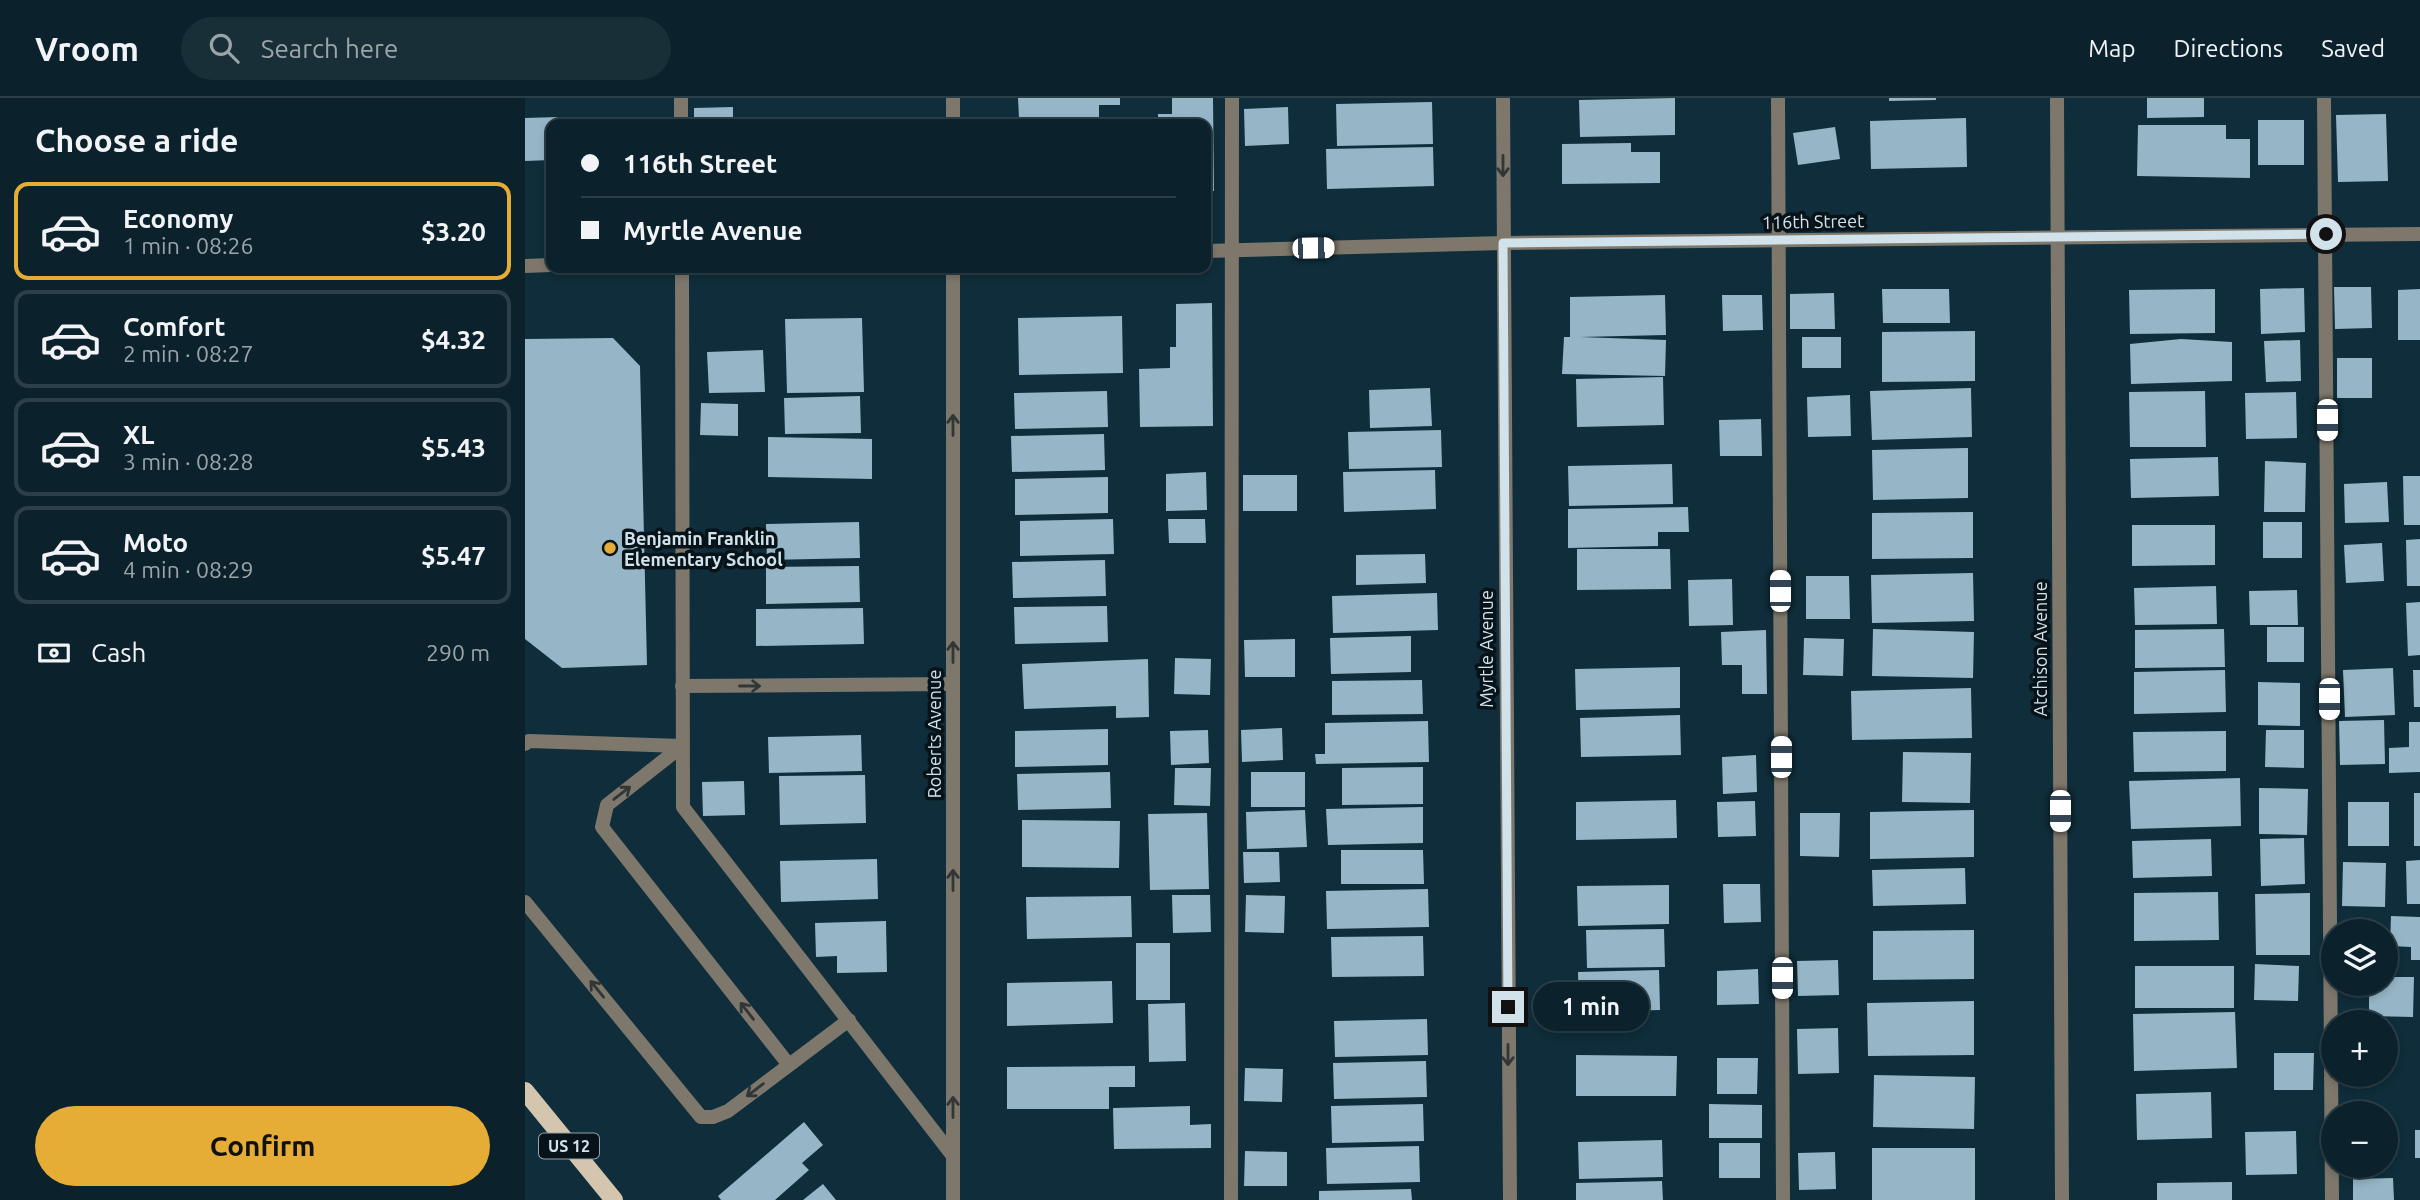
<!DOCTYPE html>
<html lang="en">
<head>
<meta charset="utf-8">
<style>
  :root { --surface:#0b222c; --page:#192f38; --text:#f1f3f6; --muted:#9aa4a9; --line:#2b3f48; --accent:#e5ad35 }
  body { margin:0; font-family:Ubuntu,sans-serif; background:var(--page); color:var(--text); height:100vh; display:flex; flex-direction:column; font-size:26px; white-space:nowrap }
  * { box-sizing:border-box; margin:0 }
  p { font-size:23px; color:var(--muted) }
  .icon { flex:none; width:38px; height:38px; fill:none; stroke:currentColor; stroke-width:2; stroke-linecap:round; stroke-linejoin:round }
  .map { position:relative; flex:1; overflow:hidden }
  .side { display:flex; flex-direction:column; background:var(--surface); width:525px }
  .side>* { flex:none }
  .top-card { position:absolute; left:21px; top:21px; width:665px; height:154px; border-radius:14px; box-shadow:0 4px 10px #0003,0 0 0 2px var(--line); display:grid; align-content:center; height:154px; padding:0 35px; background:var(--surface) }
  .buttons { position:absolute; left:1796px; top:821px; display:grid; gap:14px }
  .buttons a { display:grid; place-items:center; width:77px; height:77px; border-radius:50%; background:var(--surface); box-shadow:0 4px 10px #0003,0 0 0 2px var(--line); font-size:35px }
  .end { position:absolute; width:32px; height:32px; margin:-16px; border:9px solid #d1e2ea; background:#111; box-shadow:0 0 0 4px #111 }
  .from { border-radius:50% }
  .bubble { position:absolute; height:49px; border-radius:24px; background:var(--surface); box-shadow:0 4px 10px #0003,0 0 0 2px var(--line); font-size:23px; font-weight:700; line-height:49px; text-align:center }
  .car { position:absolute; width:21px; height:42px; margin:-21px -10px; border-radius:9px; box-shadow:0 0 5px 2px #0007; background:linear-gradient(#fff 24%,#345 0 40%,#fff 0 76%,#345 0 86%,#fff 0) }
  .top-card b { display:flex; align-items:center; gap:24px; height:66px; font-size:26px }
  .top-card b+b { border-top:2px solid var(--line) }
  .top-card i { width:18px; height:18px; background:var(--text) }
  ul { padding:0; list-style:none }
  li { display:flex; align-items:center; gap:21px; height:98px; margin:0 14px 10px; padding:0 21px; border:4px solid var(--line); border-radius:14px }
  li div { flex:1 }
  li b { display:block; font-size:26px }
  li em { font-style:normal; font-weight:700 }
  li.active { border-color:var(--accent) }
  li>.icon { width:63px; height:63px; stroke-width:1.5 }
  h2 { padding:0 35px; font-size:32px; line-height:84px }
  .pay { display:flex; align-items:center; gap:18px; height:77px; padding:0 35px; font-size:26px }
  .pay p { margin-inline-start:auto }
  .button { display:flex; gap:14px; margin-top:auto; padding:14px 35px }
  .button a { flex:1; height:80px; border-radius:42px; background:var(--accent); color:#111; font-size:28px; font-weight:700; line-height:80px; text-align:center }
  header { display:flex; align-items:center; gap:42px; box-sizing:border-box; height:98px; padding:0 35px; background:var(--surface); border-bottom:2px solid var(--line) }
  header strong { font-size:33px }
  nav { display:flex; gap:38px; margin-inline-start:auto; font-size:24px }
  .search { width:490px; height:63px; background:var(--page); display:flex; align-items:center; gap:18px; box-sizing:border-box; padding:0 24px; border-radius:38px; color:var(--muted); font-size:26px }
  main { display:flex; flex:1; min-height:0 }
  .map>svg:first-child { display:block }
  .building { fill:#96b6c7 }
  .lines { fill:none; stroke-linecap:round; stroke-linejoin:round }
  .service { stroke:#7e776b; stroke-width:14 }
  .minor { stroke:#7e776b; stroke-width:14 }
  .primary { stroke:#d4c6ae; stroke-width:18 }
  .oneway { stroke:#313636 }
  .route { stroke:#d1e2ea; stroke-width:9 }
  .poi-dot { fill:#e5ad35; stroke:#071319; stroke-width:2.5 }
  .labels { text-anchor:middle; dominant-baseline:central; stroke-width:7; stroke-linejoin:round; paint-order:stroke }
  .shield { fill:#071319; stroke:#94a4ab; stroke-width:2 }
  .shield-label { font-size:16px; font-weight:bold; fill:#d1e2ea }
  .street-label { font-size:18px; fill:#d1e2ea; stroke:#071319 }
  .poi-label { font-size:18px; font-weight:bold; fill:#d1e2ea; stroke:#071319; text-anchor:start }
</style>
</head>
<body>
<header>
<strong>Vroom</strong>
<div class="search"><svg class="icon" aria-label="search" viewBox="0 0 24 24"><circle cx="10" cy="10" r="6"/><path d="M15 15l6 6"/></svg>Search here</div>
<nav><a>Map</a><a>Directions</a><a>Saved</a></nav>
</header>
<main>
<section class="side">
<h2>Choose a ride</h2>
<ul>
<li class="active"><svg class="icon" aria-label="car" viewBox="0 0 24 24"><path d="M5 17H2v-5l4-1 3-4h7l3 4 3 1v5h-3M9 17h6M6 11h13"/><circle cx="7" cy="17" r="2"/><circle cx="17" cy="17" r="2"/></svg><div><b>Economy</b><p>1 min · 08:26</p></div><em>$3.20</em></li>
<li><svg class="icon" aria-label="car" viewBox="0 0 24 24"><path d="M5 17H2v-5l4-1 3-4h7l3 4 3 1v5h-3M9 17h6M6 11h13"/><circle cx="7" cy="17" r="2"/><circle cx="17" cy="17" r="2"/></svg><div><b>Comfort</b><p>2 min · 08:27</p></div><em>$4.32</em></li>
<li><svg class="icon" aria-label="car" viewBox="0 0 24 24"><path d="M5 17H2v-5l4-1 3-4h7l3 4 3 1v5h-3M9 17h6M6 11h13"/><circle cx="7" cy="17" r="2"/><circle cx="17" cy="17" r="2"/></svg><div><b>XL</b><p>3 min · 08:28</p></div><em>$5.43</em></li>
<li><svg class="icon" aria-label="car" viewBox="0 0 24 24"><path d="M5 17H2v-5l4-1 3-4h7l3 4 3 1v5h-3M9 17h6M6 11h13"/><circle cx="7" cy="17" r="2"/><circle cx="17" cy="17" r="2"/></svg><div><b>Moto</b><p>4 min · 08:29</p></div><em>$5.47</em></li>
</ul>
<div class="pay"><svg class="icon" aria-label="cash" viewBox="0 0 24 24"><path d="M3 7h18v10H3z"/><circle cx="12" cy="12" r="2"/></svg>Cash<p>290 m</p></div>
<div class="button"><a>Confirm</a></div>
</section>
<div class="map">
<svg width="1895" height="1102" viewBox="0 0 1895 1102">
  <rect width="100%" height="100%" fill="#0f2d3a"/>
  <g class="building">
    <polygon points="493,0 595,0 595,7 574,7 574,20 494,20"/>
    <polygon points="647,0 688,0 689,93 681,93 681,26 633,26 633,16 647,16"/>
    <polygon points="1150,0 1150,37 1055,39 1054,2"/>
    <polygon points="1364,0 1411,0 1411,2 1364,3"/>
    <polygon points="1622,0 1679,0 1679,19 1622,20"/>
    <polygon points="907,4 908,46 812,48 811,6"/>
    <polygon points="208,9 208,26 169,26 169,10"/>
    <polygon points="763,9 764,46 720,48 719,11"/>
    <polygon points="1861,16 1863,83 1813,84 1811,17"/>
    <polygon points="33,19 33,26 26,26 26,62 0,63 0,20"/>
    <polygon points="1441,20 1442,69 1346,71 1345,23"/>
    <rect x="1733" y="22" width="46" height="45"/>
    <polygon points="1613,27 1701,27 1701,41 1725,41 1725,80 1612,78"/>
    <polygon points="1310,29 1315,61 1273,67 1268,35"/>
    <polygon points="1106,45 1106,54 1135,54 1135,85 1037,86 1037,46"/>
    <polygon points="908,49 909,88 802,91 801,51"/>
    <polygon points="1809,189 1846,189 1847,230 1810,231"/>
    <polygon points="1779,190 1780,234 1736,236 1735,191"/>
    <polygon points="1357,191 1424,191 1425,225 1358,225"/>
    <polygon points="1690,191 1690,235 1605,236 1604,192"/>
    <polygon points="1895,191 1895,242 1873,242 1873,192"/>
    <polygon points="1309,195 1310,231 1265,231 1265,196"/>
    <polygon points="1140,197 1141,237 1055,239 1141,242 1140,278 1037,276 1039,239 1045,239 1045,199"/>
    <polygon points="1197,197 1237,197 1238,232 1198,233"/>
    <polygon points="687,205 688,328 615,329 614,271 645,270 645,249 651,249 651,206"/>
    <polygon points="597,218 598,275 494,277 493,220"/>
    <polygon points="337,220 339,294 262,295 260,221"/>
    <polygon points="1450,233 1450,283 1357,284 1357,234"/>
    <rect x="1277" y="239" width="39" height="31"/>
    <polygon points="88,240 115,268 122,567 37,570 0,541 0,241"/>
    <polygon points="1656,241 1707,244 1707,283 1606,286 1605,246"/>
    <polygon points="1775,242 1776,283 1741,284 1739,243"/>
    <polygon points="238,252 240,294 184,295 182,254"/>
    <rect x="1812" y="260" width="35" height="40"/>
    <polygon points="1138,279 1139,327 1052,329 1051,281"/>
    <polygon points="905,290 907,328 845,330 844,292"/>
    <polygon points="1446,290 1447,339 1347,342 1345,293"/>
    <polygon points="582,293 583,329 490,331 489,295"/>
    <polygon points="1680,293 1681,349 1605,349 1604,294"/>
    <polygon points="1771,294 1772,340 1721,341 1720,295"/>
    <polygon points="1325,297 1326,338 1283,339 1282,299"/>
    <polygon points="335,298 336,335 260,336 259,300"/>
    <polygon points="176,305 213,306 213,338 175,337"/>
    <polygon points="1236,321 1237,358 1195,358 1194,322"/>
    <polygon points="916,332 917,369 824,371 823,334"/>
    <polygon points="579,336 580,372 487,374 486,338"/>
    <polygon points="243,339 347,341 347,381 243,379"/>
    <polygon points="1443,350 1443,400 1348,402 1347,352"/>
    <polygon points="1693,359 1694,398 1606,400 1605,361"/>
    <polygon points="1740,363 1781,365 1780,414 1739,414"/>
    <polygon points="1147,366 1148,406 1044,408 1043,368"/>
    <polygon points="910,372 911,411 819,414 818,374"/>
    <polygon points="681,374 682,412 641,413 641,376"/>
    <rect x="718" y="377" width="54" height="36"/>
    <polygon points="1878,378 1895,378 1895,427 1879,427"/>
    <polygon points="583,379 583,415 490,417 490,381"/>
    <polygon points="1862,384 1864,424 1820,425 1819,386"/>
    <polygon points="1163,409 1164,434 1133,434 1133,448 1043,450 1043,411"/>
    <polygon points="1448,414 1448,460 1347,461 1347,415"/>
    <polygon points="588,421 589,456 495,458 495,423"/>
    <polygon points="643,421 680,421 681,445 644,445"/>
    <polygon points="334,424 335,460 242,462 241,426"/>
    <rect x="1738" y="424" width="39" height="36"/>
    <polygon points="1607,427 1690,427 1690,467 1607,468"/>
    <polygon points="1895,441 1895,488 1882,488 1881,442"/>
    <polygon points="1857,445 1859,483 1821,485 1819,447"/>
    <polygon points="1052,451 1145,451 1146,491 1052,492"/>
    <polygon points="900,456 901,485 831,487 831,457"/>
    <polygon points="580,462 581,498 488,500 487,464"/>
    <polygon points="334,468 335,504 241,506 241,469"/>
    <polygon points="1448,475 1449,523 1347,525 1346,477"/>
    <polygon points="1281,478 1324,478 1325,521 1281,521"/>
    <polygon points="1207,481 1208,527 1164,528 1163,482"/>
    <polygon points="1691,488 1692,526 1610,527 1609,490"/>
    <polygon points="1772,492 1773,527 1725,527 1724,493"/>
    <polygon points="912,495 913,532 808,535 807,498"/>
    <polygon points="1895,504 1895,557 1883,558 1881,505"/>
    <polygon points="582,508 583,544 490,546 489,509"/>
    <polygon points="338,510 339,546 231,548 231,511"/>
    <rect x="1742" y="529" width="37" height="35"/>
    <polygon points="1348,531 1449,534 1448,580 1347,578"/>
    <polygon points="1699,531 1700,569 1610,570 1610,532"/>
    <polygon points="1241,532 1242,596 1217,596 1217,567 1197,567 1196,534"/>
    <polygon points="886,538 886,574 806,576 805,540"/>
    <polygon points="1279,540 1319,541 1318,578 1278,577"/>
    <polygon points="770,541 770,579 720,579 719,542"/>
    <polygon points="650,560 686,561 685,597 649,596"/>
    <polygon points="623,561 624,619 591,620 591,608 499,611 497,566"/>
    <polygon points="1155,569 1155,610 1051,612 1050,571"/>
    <polygon points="1868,570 1870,617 1820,619 1818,572"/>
    <polygon points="1700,572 1701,614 1609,616 1609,574"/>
    <polygon points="1888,572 1895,572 1895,609 1889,609"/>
    <polygon points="897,582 898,616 807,617 807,583"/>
    <polygon points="1733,584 1775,585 1775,628 1733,627"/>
    <polygon points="1446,590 1447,640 1327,642 1326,593"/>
    <polygon points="1155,617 1156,657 1056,659 1055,620"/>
    <polygon points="1859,622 1860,666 1815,667 1814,623"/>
    <polygon points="903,623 904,664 791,666 790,656 800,656 800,625"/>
    <polygon points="1884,624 1895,624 1895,674 1864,675 1864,650 1884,649"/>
    <polygon points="757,630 758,662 717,664 716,632"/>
    <polygon points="583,631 583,667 490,669 490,633"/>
    <polygon points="683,632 684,665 646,667 645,633"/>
    <polygon points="1741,632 1779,632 1779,670 1740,669"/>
    <polygon points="1701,633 1701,673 1609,674 1608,634"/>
    <polygon points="336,637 337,673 244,675 243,639"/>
    <polygon points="1378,654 1446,655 1445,705 1377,704"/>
    <polygon points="1231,657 1232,694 1198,696 1197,659"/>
    <polygon points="898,669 898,706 817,707 817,670"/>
    <polygon points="650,670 686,670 685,708 649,707"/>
    <polygon points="585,674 586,710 493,712 492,676"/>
    <rect x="726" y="674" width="54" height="35"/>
    <polygon points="340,677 341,725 255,727 254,678"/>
    <polygon points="1715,680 1716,728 1606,731 1604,683"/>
    <polygon points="219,683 220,717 178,718 177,684"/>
    <polygon points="1734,690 1783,691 1782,737 1734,736"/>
    <rect x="1889" y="695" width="6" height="53"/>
    <polygon points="1151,702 1152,740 1051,742 1051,704"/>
    <polygon points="1230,703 1231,738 1193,739 1192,704"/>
    <rect x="1823" y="704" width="41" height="44"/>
    <polygon points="898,709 898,745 803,747 801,711"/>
    <polygon points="780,712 782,749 722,751 721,714"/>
    <polygon points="1449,712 1449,759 1345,761 1345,714"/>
    <polygon points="682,715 684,791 625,792 623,716"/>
    <polygon points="1275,715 1315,715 1314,759 1275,758"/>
    <polygon points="497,722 595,723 594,770 497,769"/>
    <polygon points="1779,740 1780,786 1736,788 1735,741"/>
    <polygon points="1686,741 1687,778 1608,780 1607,743"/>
    <polygon points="816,752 898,752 899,786 816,786"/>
    <polygon points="718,754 754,754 755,784 719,785"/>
    <polygon points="352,761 353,801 256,804 255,763"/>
    <polygon points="1895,762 1895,806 1882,806 1881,763"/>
    <polygon points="1818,764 1861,765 1860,809 1817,808"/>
    <polygon points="1440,770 1441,806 1348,808 1347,772"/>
    <polygon points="1198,786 1235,786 1236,824 1199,825"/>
    <polygon points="1144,787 1144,826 1053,828 1052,788"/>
    <polygon points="903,791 904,829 802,831 801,793"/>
    <polygon points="1693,794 1694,842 1609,843 1609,795"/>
    <polygon points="1785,795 1785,857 1731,857 1730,796"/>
    <polygon points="647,797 685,797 686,834 648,835"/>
    <polygon points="721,797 760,798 759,835 720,834"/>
    <polygon points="606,798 607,839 502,841 501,799"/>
    <polygon points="1866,818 1895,819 1895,862 1886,862 1886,849 1865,848"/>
    <polygon points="361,823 362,874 312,875 312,858 291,859 290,825"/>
    <polygon points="1139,831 1140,869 1062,870 1061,832"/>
    <polygon points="1449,832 1449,881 1348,882 1348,833"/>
    <polygon points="898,838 899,878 807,879 806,839"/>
    <rect x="611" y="845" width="34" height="57"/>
    <polygon points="1313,862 1314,897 1273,898 1272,863"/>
    <polygon points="1730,866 1774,868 1773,903 1729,902"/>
    <rect x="1610" y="868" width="99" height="42"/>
    <polygon points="1233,871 1234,906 1192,907 1192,873"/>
    <polygon points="1134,872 1135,912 1054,914 1053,874"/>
    <polygon points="1860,879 1889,879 1888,919 1844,918 1844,886 1860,886"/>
    <polygon points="587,883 588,925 482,928 482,885"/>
    <polygon points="1449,903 1449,957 1343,958 1342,905"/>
    <polygon points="660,905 661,963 624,964 623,906"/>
    <polygon points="1710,914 1712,970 1609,973 1608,916"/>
    <polygon points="902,921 903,957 810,959 809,923"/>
    <polygon points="1313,930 1314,975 1273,976 1272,931"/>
    <polygon points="1749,955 1789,955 1788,992 1749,992"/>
    <polygon points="1051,957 1152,958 1151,998 1051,998"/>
    <polygon points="1192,960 1233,960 1232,996 1192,996"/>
    <polygon points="901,963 902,999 809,1001 808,965"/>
    <polygon points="610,968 610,989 584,989 584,1011 482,1011 482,969"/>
    <polygon points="720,970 758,971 757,1004 719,1003"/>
    <polygon points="1349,977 1450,979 1449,1031 1348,1029"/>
    <polygon points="1686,994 1687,1040 1612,1042 1611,996"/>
    <polygon points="898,1006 899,1043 807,1045 806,1008"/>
    <polygon points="1184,1006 1237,1007 1237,1040 1184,1040"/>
    <polygon points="665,1008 665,1027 686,1026 686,1050 589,1051 588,1010"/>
    <polygon points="279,1024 298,1047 277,1065 284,1072 250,1102 196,1102 193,1098"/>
    <rect x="1890" y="1032" width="5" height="28"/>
    <polygon points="1771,1033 1772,1076 1721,1077 1720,1034"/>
    <polygon points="1137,1042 1138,1079 1054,1081 1053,1044"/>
    <rect x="1194" y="1045" width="41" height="35"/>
    <polygon points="894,1048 895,1084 802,1086 801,1050"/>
    <rect x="1347" y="1050" width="103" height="52"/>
    <polygon points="720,1053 762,1054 762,1088 719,1088"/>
    <polygon points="1310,1054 1311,1091 1274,1092 1273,1055"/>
    <polygon points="1868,1080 1869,1102 1828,1102 1828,1081"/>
    <polygon points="1137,1083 1138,1102 1051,1102 1051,1085"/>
    <polygon points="1707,1084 1707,1102 1632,1102 1632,1085"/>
    <polygon points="298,1086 311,1102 278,1102"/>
    <polygon points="886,1091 887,1102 794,1102 794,1093"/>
  </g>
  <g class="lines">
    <g class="service">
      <polyline points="156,0 156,26"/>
      <polyline points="1253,0 1258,1102"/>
      <polyline points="1799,0 1807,1102"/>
      <polyline points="157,170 158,709 428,1058"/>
      <polyline points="157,588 428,586"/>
      <polyline points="0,646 4,643 157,648"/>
      <polyline points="157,648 82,707 77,729 264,967"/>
      <polyline points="0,804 176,1019 188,1019 203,1013 324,922"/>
      <polyline points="706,1102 707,0"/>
    </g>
    <g class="minor">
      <polyline points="428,0 428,26"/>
      <polyline points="978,0 985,1102"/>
      <polyline points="1532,0 1537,1102"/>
      <polyline points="681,153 978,145 1895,136"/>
      <polyline points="0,168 26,167"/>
      <polyline points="428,170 428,1102"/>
    </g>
    <polyline class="primary" points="0,993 89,1102"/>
  </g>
  <defs><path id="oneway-shaft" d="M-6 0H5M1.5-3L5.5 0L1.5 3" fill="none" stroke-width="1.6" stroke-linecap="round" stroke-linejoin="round" transform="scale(1.75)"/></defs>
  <g class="oneway">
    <use href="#oneway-shaft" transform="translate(978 68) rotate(90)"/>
    <use href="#oneway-shaft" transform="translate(428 327) rotate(-90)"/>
    <use href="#oneway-shaft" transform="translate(428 554) rotate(-90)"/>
    <use href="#oneway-shaft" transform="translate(225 588)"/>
    <use href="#oneway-shaft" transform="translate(97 695) rotate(-38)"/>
    <use href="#oneway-shaft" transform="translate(428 782) rotate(-90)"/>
    <use href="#oneway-shaft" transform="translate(72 891) rotate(-129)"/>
    <use href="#oneway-shaft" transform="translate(222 913) rotate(-128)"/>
    <use href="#oneway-shaft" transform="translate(983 957) rotate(90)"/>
    <use href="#oneway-shaft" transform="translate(230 992) rotate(143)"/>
    <use href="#oneway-shaft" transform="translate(428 1009) rotate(-90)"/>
  </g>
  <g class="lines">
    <polyline class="route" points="983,909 978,145 1801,136"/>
  </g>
  <circle class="poi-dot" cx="85" cy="450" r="7"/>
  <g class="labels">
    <rect class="shield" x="14" y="1035.5" width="60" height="25" rx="5"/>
    <g class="shield-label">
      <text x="44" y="1048">US 12</text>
    </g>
    <g class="street-label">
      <text transform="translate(1288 123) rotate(-1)">116th Street</text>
      <text transform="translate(961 551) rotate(-90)">Myrtle Avenue</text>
      <text transform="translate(1515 551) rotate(-90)">Atchison Avenue</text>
      <text transform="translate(409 636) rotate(-90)">Roberts Avenue</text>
    </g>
    <g class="poi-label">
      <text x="99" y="440">Benjamin Franklin<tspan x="99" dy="21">Elementary School</tspan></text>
    </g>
  </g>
</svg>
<div class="buttons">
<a><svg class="icon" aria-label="layers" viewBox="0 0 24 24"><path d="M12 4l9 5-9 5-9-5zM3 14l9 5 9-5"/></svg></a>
<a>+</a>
<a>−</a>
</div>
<i class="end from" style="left:1801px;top:136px"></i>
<i class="end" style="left:983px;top:909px"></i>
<div class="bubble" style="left:1008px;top:884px;width:116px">1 min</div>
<i class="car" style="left:788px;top:150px;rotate:89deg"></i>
<i class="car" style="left:1802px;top:322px;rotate:180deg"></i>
<i class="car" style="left:1255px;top:493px;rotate:0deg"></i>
<i class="car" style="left:1804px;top:601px;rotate:180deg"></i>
<i class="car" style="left:1256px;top:659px;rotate:0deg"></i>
<i class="car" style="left:1535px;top:713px;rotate:180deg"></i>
<i class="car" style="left:1257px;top:880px;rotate:180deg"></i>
<div class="top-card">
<b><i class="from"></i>116th Street</b>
<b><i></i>Myrtle Avenue</b>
</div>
</div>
</main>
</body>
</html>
